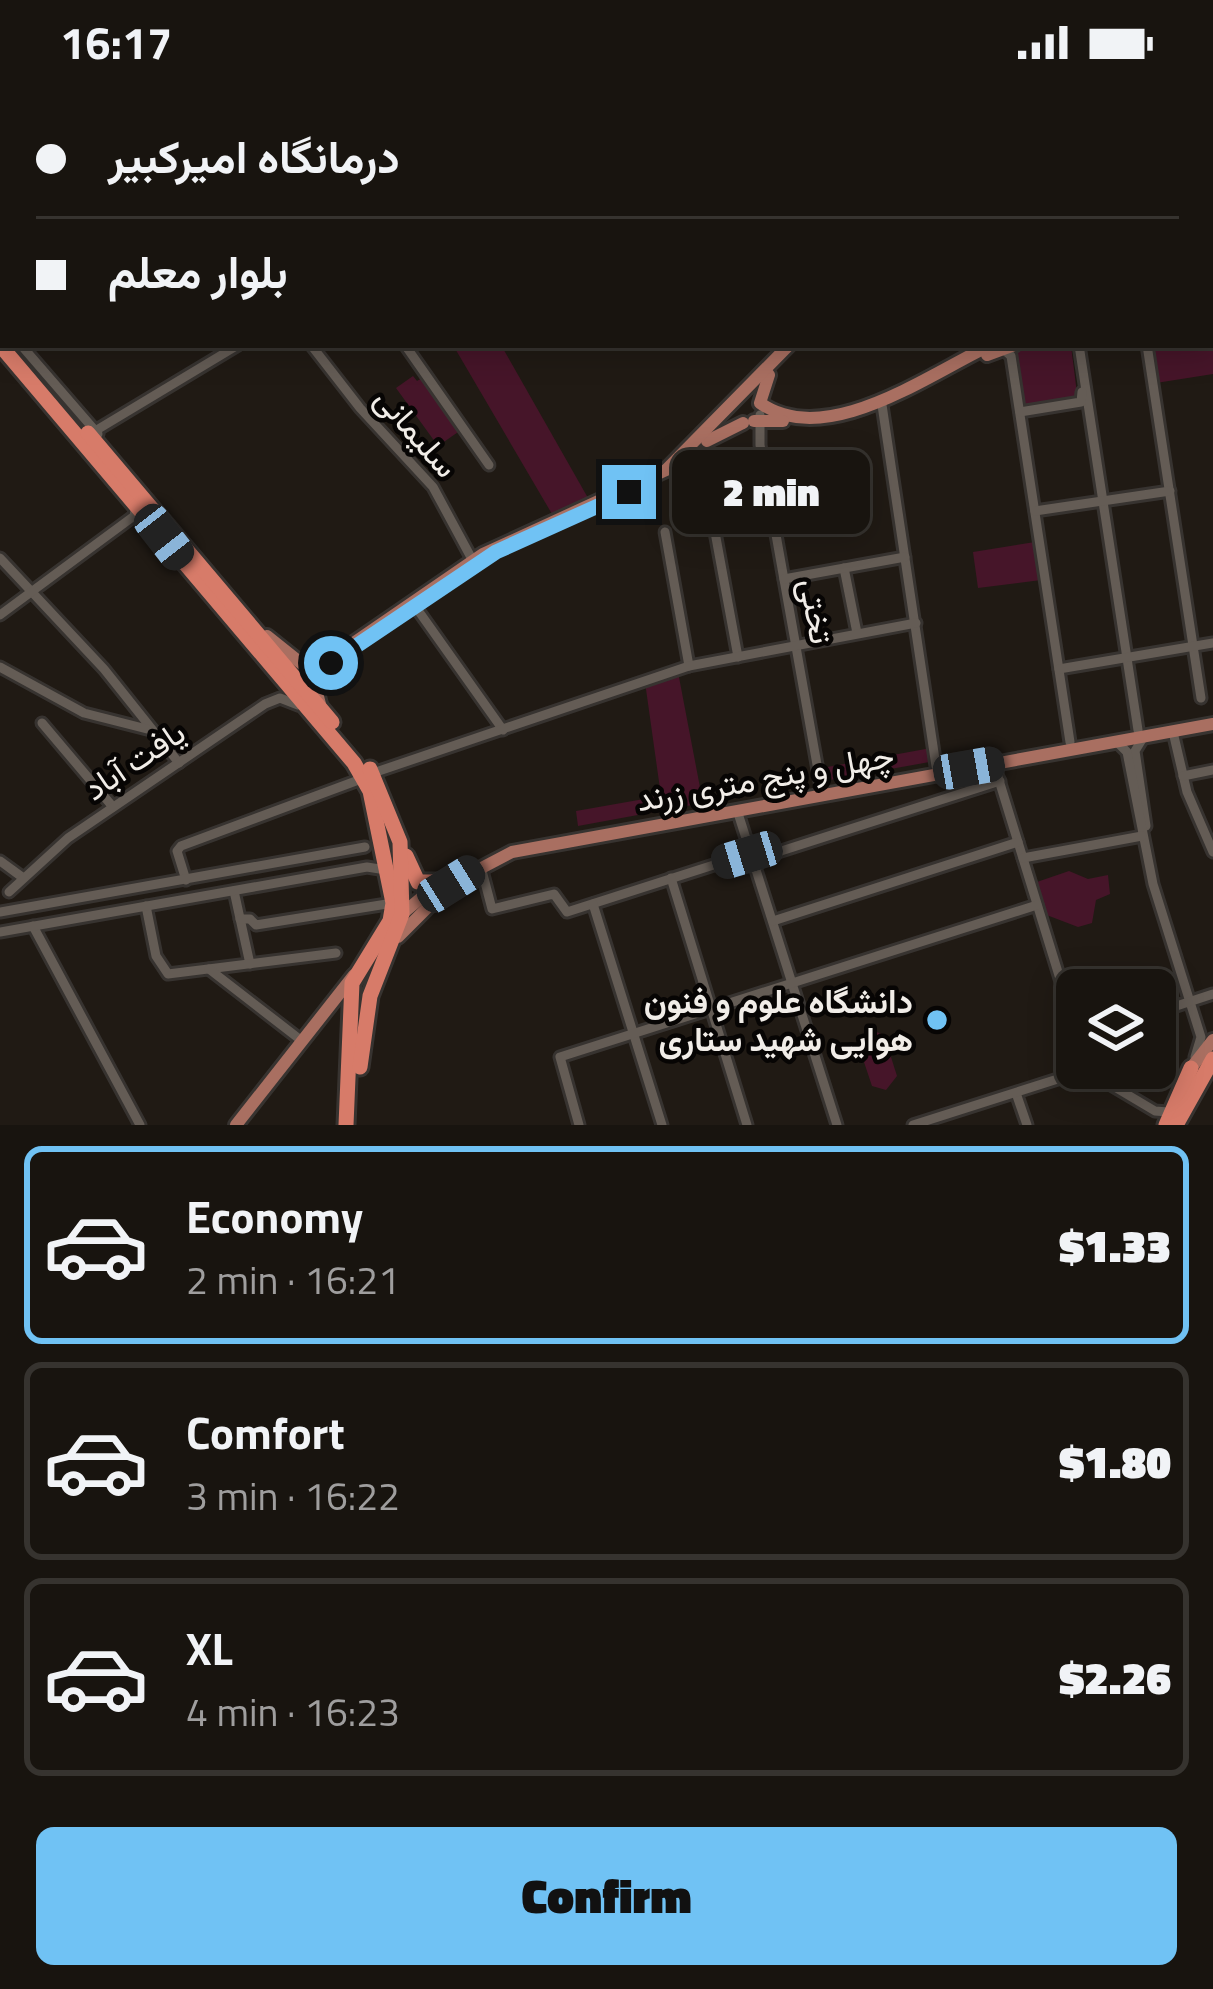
<!DOCTYPE html>
<html lang="en">
<head>
<meta charset="utf-8">
<style>
  :root { --surface:#18140f; --page:#25211d; --text:#f1f3f6; --muted:#9f9e9e; --line:#36332f; --accent:#70c2f4 }
  body { margin:0; font-family:"Titillium Web",Vazirmatn,sans-serif; background:var(--page); color:var(--text); height:100vh; display:flex; flex-direction:column; font-size:45px; white-space:nowrap }
  * { box-sizing:border-box; margin:0 }
  p { font-size:39px; color:var(--muted) }
  .icon { flex:none; width:66px; height:66px; fill:none; stroke:currentColor; stroke-width:2; stroke-linecap:round; stroke-linejoin:round }
  .map { position:relative; height:1041px; overflow:hidden }
  .details { display:flex; flex-direction:column; background:var(--surface); flex:1 }
  .details>* { flex:none }
  .guide { position:absolute; left:0px; top:0px; width:1215px; height:264px; box-shadow:0 6px 30px #0003,0 0 0 3px var(--line); display:grid; align-content:center; height:264px; padding:0 36px; background:var(--surface) }
  .controls { position:absolute; left:1056px; top:885px; display:grid; gap:24px }
  .controls a { display:grid; place-items:center; width:120px; height:120px; border-radius:18px; background:var(--surface); box-shadow:0 6px 30px #0003,0 0 0 3px var(--line); font-size:60px }
  .end { position:absolute; width:54px; height:54px; margin:-27px; border:15px solid #70c2f4; background:#111; box-shadow:0 0 0 6px #111 }
  .from { border-radius:50% }
  .bubble { position:absolute; height:84px; border-radius:18px; background:var(--surface); box-shadow:0 6px 30px #0003,0 0 0 3px var(--line); font-size:39px; font-weight:800; line-height:84px; text-align:center }
  .car { position:absolute; width:36px; height:72px; margin:-36px -18px; border-radius:15px; box-shadow:0 0 9px 3px #0007; background:linear-gradient(#222 24%,#8ab4d8 0 40%,#222 0 76%,#8ab4d8 0 86%,#222 0) }
  .guide b { display:flex; align-items:center; gap:42px; height:114px; font-size:45px }
  .guide b+b { border-top:3px solid var(--line) }
  .guide i { width:30px; height:30px; background:var(--text) }
  ul { padding:21px 0 0; list-style:none }
  li { display:flex; align-items:center; gap:36px; height:198px; margin:0 24px 18px; padding:0 12px; border:6px solid var(--line); border-radius:18px }
  li div { flex:1 }
  li b { display:block; font-size:45px }
  li em { font-style:normal; font-weight:800 }
  li.current { border-color:var(--accent) }
  li>.icon { width:108px; height:108px; stroke-width:1.5 }
  .button { display:flex; gap:24px; margin-top:auto; padding:24px 36px }
  .button a { flex:1; height:138px; border-radius:18px; background:var(--accent); color:#111; font-size:48px; font-weight:800; line-height:138px; text-align:center }
  .status { display:flex; justify-content:space-between; align-items:center; height:84px; padding:0 60px; background:var(--surface); direction:ltr }
  .status svg { height:33px; fill:currentColor }
  .map>svg:first-child { display:block }
  .green { fill:#461529 }
  .lines { fill:none; stroke-linecap:round; stroke-linejoin:round }
  .secondary-casing { stroke:#373330; stroke-width:15 }
  .primary-casing { stroke:#373330; stroke-width:18 }
  .highway-casing { stroke:#373330; stroke-width:21 }
  .secondary { stroke:#645c55; stroke-width:9 }
  .primary { stroke:#a96f61; stroke-width:12 }
  .highway { stroke:#d77b69; stroke-width:15 }
  .route { stroke:#70c2f4; stroke-width:15 }
  .poi-dot { fill:#70c2f4; stroke:#070504; stroke-width:4.5 }
  .labels { text-anchor:middle; dominant-baseline:central; stroke-width:9; stroke-linejoin:round; paint-order:stroke }
  .street-label { font-size:33px; fill:#f1ede8; stroke:#070504 }
  .poi-label { font-size:33px; font-weight:bold; fill:#f1ede8; stroke:#070504; text-anchor:end }
</style>
</head>
<body>
<div class="status"><b>16:17</b><svg viewBox="0 0 49 12"><path d="M0 12V9h3v3zM5 12V6h3v6zM10 12V3h3v9zM15 12V0h3v12zM26 1h20v11H26zM47 4h2v5h-2z"/></svg></div>
<div class="map">
<svg width="1213" height="1041" viewBox="0 0 1213 1041">
  <rect width="100%" height="100%" fill="#201a14"/>
  <g class="green">
    <polygon points="1213,259 1213,290 1156,299 1150,261"/>
    <polygon points="453,261 501,261 588,414 552,430"/>
    <polygon points="1039,261 1071,262 1078,317 1023,325 1015,265"/>
    <polygon points="413,292 417,297 424,293 461,346 438,362 396,304"/>
    <polygon points="1035,458 1041,496 978,504 973,468"/>
    <polygon points="678,588 703,719 578,742 576,727 661,712 645,598"/>
    <polygon points="931,664 935,677 824,697 822,684"/>
    <polygon points="1069,787 1088,795 1108,791 1110,810 1096,816 1092,839 1078,843 1044,830 1034,799"/>
    <polygon points="869,945 884,951 897,992 886,1006 872,1002 858,960"/>
  </g>
  <g class="lines">
    <g class="secondary-casing">
      <g id="secondary">
        <polyline points="60,0 63,3"/>
        <polyline points="171,0 174,3"/>
        <polyline points="337,0 341,3"/>
        <polyline points="529,0 533,3"/>
        <polyline points="638,0 641,3"/>
        <polyline points="879,0 881,3"/>
        <polyline points="912,0 915,3"/>
        <polyline points="969,0 972,3"/>
        <polyline points="114,3 118,0"/>
        <polyline points="1154,3 1156,0"/>
        <polyline points="0,86 3,84"/>
        <polyline points="1212,95 1213,97"/>
        <polyline points="0,97 3,95"/>
        <polyline points="1212,113 1213,115"/>
        <polyline points="1212,225 1213,225"/>
        <polyline points="0,237 3,241"/>
        <polyline points="1212,257 1213,257"/>
        <polyline points="21,261 98,350"/>
        <polyline points="311,261 360,324 433,403 473,477"/>
        <polyline points="405,261 489,381"/>
        <polyline points="1079,261 1138,646"/>
        <polyline points="1147,261 1201,614"/>
        <polyline points="1003,265 1011,272 1070,658"/>
        <polyline points="882,321 936,682"/>
        <polyline points="1020,328 1081,318 1082,308"/>
        <polyline points="760,331 760,361 821,703"/>
        <polyline points="95,347 238,261"/>
        <polyline points="710,421 738,573"/>
        <polyline points="1035,427 1170,407"/>
        <polyline points="665,448 689,582"/>
        <polyline points="0,474 104,585 179,679"/>
        <polyline points="844,484 857,549"/>
        <polyline points="784,495 905,473"/>
        <polyline points="415,522 503,646"/>
        <polyline points="0,531 134,432 136,421"/>
        <polyline points="0,583 84,629 147,645"/>
        <polyline points="1059,585 1213,559"/>
        <polyline points="42,639 113,723"/>
        <polyline points="1173,648 1187,708 1213,768"/>
        <polyline points="1143,654 1135,667 1146,742"/>
        <polyline points="1117,658 1127,668 1153,800 1201,953 1195,973"/>
        <polyline points="994,680 1077,950"/>
        <polyline points="373,689 689,582 916,539"/>
        <polyline points="1183,692 1213,686"/>
        <polyline points="737,726 837,1041"/>
        <polyline points="1023,774 1142,752"/>
        <polyline points="753,776 1000,697"/>
        <polyline points="0,777 22,793"/>
        <polyline points="481,783 492,825 554,810 567,828 751,769"/>
        <polyline points="671,794 747,1041"/>
        <polyline points="186,796 177,767 181,762 364,694"/>
        <polyline points="234,807 250,880"/>
        <polyline points="9,808 68,754 265,620 280,614 298,621"/>
        <polyline points="593,820 662,1041"/>
        <polyline points="146,822 156,872 168,890 336,869"/>
        <polyline points="0,828 365,763"/>
        <polyline points="240,835 250,835 256,841 393,819"/>
        <polyline points="773,837 1018,758"/>
        <polyline points="33,842 140,1041"/>
        <polyline points="0,848 367,783 386,786"/>
        <polyline points="209,885 302,957"/>
        <polyline points="1155,929 1213,910"/>
        <polyline points="1086,986 1155,1027 1168,1028"/>
        <polyline points="1016,1009 1027,1041"/>
        <polyline points="579,1041 560,973 1037,821"/>
        <polyline points="913,1041 1086,986"/>
      </g>
    </g>
    <g class="primary-casing">
      <g id="primary">
        <polyline points="1032,3 1035,0"/>
        <polyline points="987,271 1014,261"/>
        <path d="M769,291l-9,28c66,47 169,-29 231,-58"/>
        <polyline points="754,337 783,337"/>
        <polyline points="707,357 743,339"/>
        <polyline points="267,552 302,580 314,582"/>
        <polyline points="319,587 315,601 321,624"/>
        <polyline points="307,591 483,470 666,386 789,261"/>
        <polyline points="402,830 441,797"/>
        <polyline points="398,853 451,800 512,768 1213,640"/>
        <polyline points="1191,984 1213,956"/>
        <polyline points="236,1041 354,891"/>
      </g>
    </g>
    <g class="highway-casing">
      <g id="highway">
        <polyline points="0,248 3,251"/>
        <polyline points="0,261 354,679 370,707 393,819 390,837 352,899 346,1041"/>
        <polyline points="88,349 332,638"/>
        <polyline points="406,772 418,798 439,798"/>
        <polyline points="360,983 370,912 402,830 400,758 370,685"/>
        <polyline points="1166,1041 1191,984"/>
        <polyline points="1176,1041 1213,975"/>
      </g>
    </g>
    <use href="#secondary" class="secondary"/>
    <use href="#primary" class="primary"/>
    <use href="#highway" class="highway"/>
  </g>
  <g class="lines">
    <polyline class="route" points="331,579 496,468 629,408"/>
  </g>
  <circle class="poi-dot" cx="937" cy="936" r="12"/>
  <g class="labels">
    <g class="street-label">
      <text transform="translate(417 348) rotate(49)">سلیمانی</text>
      <text transform="translate(817 527) rotate(80)">تختی</text>
      <text transform="translate(134 676) rotate(-34)">یافت آباد</text>
      <text transform="translate(765 693) rotate(-10)">چهل و پنج متری زرند</text>
    </g>
    <g class="poi-label">
      <text x="913" y="917">دانشگاه علوم و فنون<tspan x="913" dy="38">هوایی شهید ستاری</tspan></text>
    </g>
  </g>
</svg>
<div class="controls">
<a><svg class="icon" aria-label="layers" viewBox="0 0 24 24"><path d="M12 4l9 5-9 5-9-5zM3 14l9 5 9-5"/></svg></a>
</div>
<i class="end from" style="left:331px;top:579px"></i>
<i class="end" style="left:629px;top:408px"></i>
<div class="bubble" style="left:672px;top:366px;width:198px">2 min</div>
<i class="car" style="left:164px;top:453px;rotate:142deg"></i>
<i class="car" style="left:969px;top:684px;rotate:80deg"></i>
<i class="car" style="left:747px;top:771px;rotate:253deg"></i>
<i class="car" style="left:451px;top:800px;rotate:58deg"></i>
<div class="guide">
<b><i class="from"></i>درمانگاه امیرکبیر</b>
<b><i></i>بلوار معلم</b>
</div>
</div>
<section class="details">
<ul>
<li class="current"><svg class="icon" aria-label="car" viewBox="0 0 24 24"><path d="M5 17H2v-5l4-1 3-4h7l3 4 3 1v5h-3M9 17h6M6 11h13"/><circle cx="7" cy="17" r="2"/><circle cx="17" cy="17" r="2"/></svg><div><b>Economy</b><p>2 min · 16:21</p></div><em>$1.33</em></li>
<li><svg class="icon" aria-label="car" viewBox="0 0 24 24"><path d="M5 17H2v-5l4-1 3-4h7l3 4 3 1v5h-3M9 17h6M6 11h13"/><circle cx="7" cy="17" r="2"/><circle cx="17" cy="17" r="2"/></svg><div><b>Comfort</b><p>3 min · 16:22</p></div><em>$1.80</em></li>
<li><svg class="icon" aria-label="car" viewBox="0 0 24 24"><path d="M5 17H2v-5l4-1 3-4h7l3 4 3 1v5h-3M9 17h6M6 11h13"/><circle cx="7" cy="17" r="2"/><circle cx="17" cy="17" r="2"/></svg><div><b>XL</b><p>4 min · 16:23</p></div><em>$2.26</em></li>
</ul>
<div class="button"><a>Confirm</a></div>
</section>
</body>
</html>
